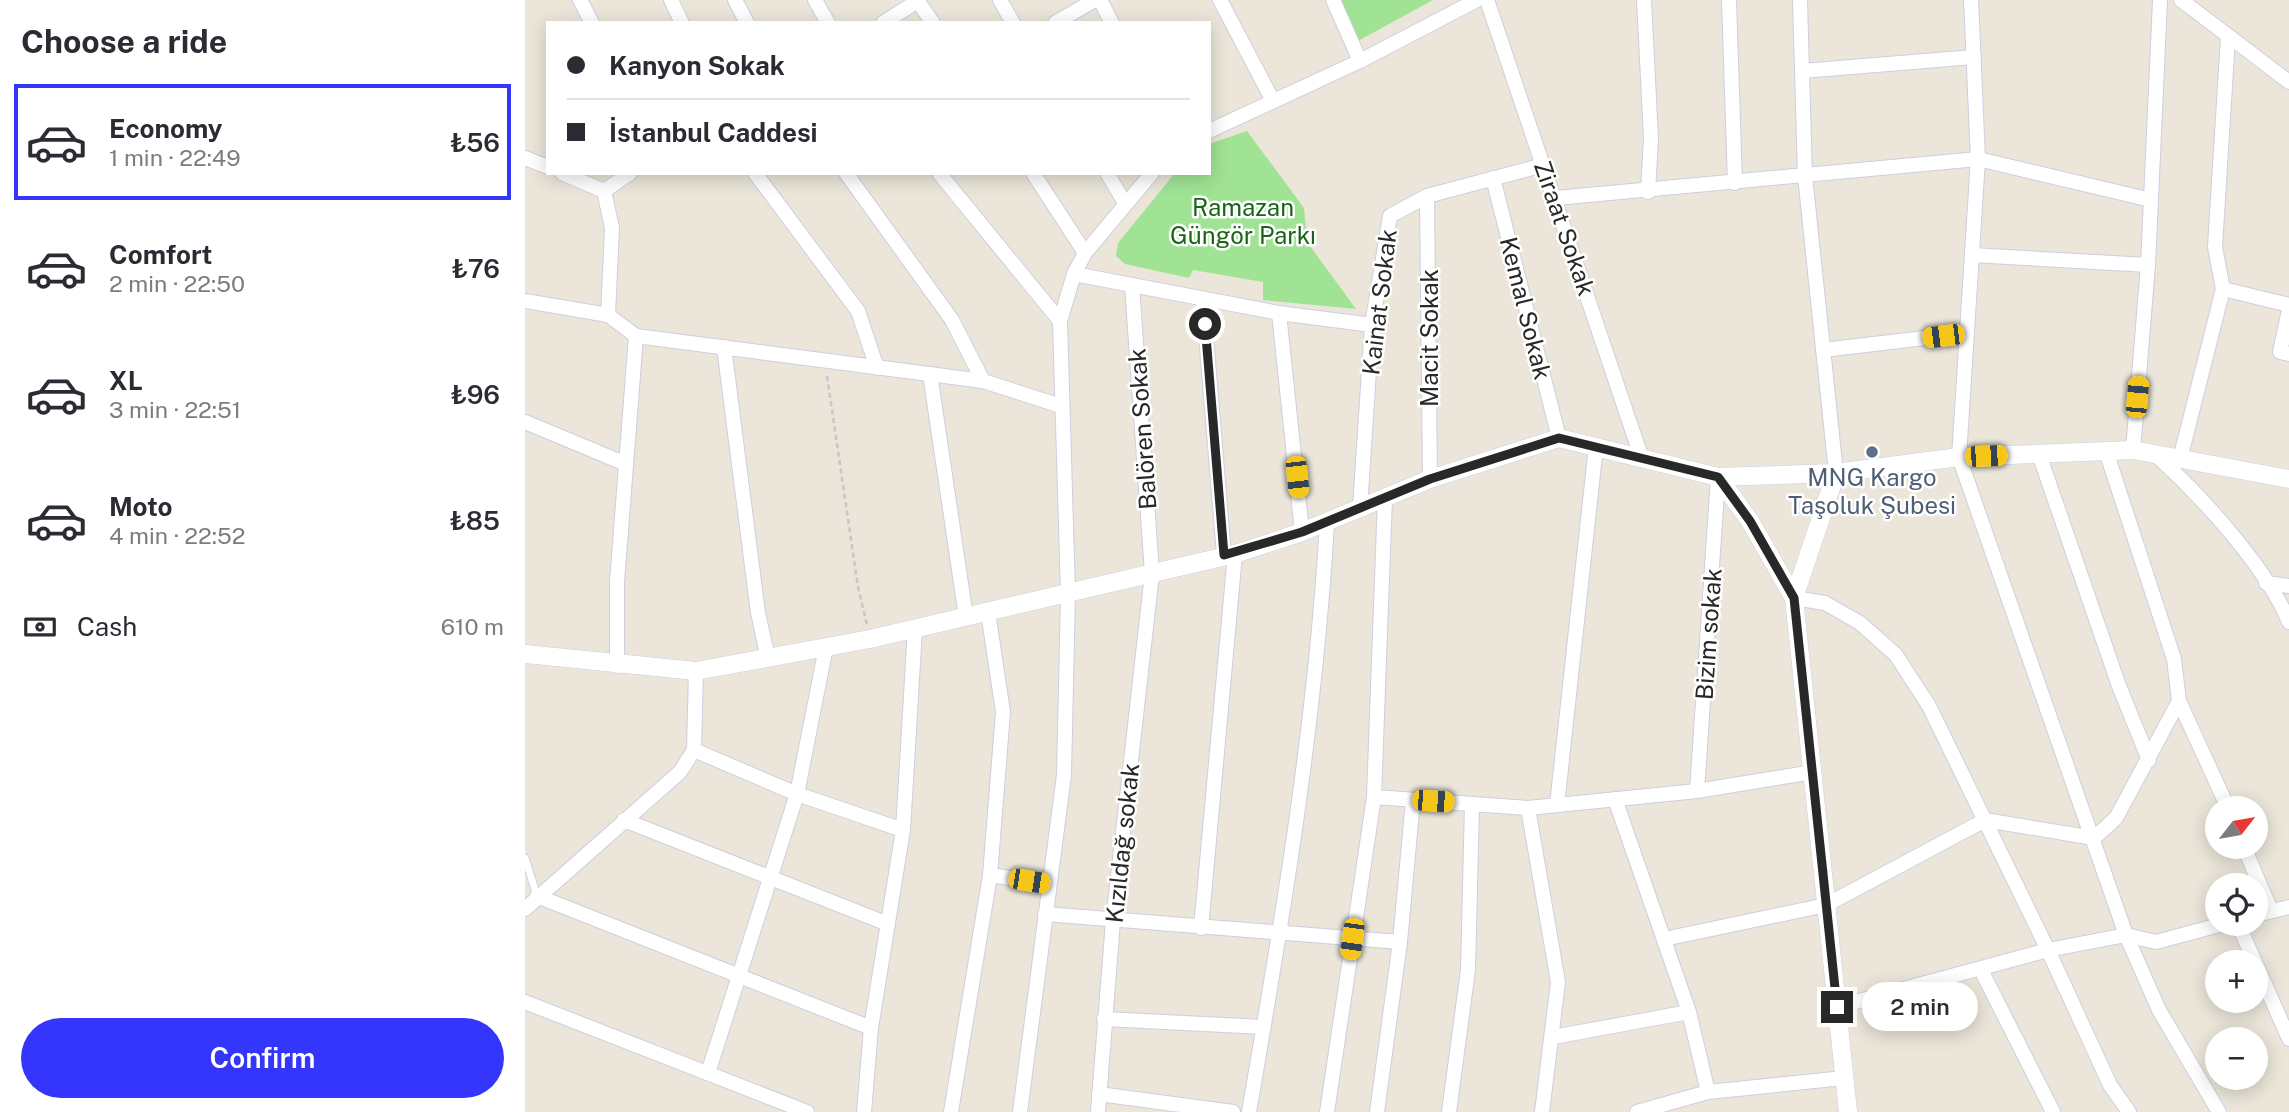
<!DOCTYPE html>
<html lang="en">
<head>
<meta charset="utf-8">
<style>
  :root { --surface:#fff; --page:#f7f7f7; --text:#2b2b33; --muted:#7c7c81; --line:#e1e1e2; --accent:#3436fc }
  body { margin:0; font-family:"Public Sans",sans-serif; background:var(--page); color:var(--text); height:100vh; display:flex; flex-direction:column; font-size:26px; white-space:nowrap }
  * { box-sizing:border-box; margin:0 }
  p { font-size:23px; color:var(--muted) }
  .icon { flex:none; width:38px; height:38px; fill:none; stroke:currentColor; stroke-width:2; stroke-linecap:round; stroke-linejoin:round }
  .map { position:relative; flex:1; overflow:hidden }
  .sheet { display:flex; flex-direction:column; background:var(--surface); width:525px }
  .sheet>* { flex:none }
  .guide { position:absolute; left:21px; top:21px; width:665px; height:154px; border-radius:0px; box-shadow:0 4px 18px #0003; display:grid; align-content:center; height:154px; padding:0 21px; background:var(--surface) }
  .needle { width:46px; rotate:59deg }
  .controls { position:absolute; left:1680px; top:796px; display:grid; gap:14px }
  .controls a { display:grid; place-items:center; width:63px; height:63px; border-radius:50%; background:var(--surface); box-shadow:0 4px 18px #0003; font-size:35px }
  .end { position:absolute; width:32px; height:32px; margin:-16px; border:9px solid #282828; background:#fff; box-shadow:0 0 0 4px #fff }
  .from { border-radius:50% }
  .bubble { position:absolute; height:49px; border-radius:24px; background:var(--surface); box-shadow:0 4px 18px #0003; font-size:23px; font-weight:600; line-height:49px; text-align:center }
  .car { position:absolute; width:21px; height:42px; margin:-21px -10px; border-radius:9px; box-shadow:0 0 5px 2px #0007; background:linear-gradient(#f5c518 24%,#345 0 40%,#f5c518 0 76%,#345 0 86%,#f5c518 0) }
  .guide b { display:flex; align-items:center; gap:24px; height:66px; font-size:26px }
  .guide b+b { border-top:2px solid var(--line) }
  .guide i { width:18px; height:18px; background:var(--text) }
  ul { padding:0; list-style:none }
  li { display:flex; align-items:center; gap:21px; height:116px; margin:0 14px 10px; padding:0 7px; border:4px solid transparent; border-radius:0px }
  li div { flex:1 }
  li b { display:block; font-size:26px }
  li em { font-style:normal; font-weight:600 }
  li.selected { border-color:var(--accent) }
  li>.icon { width:63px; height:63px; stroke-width:1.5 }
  h2 { padding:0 21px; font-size:32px; line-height:84px }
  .pay { display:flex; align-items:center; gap:18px; height:77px; padding:0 21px; font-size:26px }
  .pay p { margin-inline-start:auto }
  .action { display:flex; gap:14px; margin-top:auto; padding:14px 21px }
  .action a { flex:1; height:80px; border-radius:42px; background:var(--accent); color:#fff; font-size:28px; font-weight:600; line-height:80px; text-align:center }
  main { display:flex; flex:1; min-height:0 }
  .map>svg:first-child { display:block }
  .green { fill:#a0e394 }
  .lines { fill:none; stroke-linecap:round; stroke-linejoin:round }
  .service-casing { stroke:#cecee1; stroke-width:9 }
  .minor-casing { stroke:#cecee1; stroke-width:16 }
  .tertiary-casing { stroke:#cecee1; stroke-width:19 }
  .path { stroke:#c7c7c7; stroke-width:2.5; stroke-dasharray:5 3.5; stroke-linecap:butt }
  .service { stroke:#fff; stroke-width:7 }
  .minor { stroke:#fff; stroke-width:14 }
  .tertiary { stroke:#fff; stroke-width:18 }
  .route { stroke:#282828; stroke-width:9 }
  .service-dot { fill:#5c6f8a; stroke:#fff; stroke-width:2.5 }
  .labels { text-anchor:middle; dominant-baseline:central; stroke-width:5; stroke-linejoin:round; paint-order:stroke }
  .park-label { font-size:24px; fill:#1a6418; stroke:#fff }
  .street-label { font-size:24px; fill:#282828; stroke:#fff }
  .service-label { font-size:24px; fill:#4e5e75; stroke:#fff }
</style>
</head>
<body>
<main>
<section class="sheet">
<h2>Choose a ride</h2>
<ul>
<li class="selected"><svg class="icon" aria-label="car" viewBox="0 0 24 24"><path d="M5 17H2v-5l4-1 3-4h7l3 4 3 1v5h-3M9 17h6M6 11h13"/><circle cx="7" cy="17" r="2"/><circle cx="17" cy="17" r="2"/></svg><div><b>Economy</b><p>1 min · 22:49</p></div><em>₺56</em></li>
<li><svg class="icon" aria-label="car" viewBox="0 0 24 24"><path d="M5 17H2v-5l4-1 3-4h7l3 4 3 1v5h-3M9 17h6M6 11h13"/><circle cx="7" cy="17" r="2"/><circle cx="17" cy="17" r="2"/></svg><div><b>Comfort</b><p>2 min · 22:50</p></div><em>₺76</em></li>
<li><svg class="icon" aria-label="car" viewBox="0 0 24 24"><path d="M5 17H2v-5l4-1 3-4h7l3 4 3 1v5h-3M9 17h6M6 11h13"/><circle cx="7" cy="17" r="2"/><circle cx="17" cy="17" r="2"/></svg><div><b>XL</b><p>3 min · 22:51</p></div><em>₺96</em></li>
<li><svg class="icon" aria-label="car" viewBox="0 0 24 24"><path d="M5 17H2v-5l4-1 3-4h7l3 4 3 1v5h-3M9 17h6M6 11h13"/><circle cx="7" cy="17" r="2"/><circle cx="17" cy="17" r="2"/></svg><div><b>Moto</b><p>4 min · 22:52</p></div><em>₺85</em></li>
</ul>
<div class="pay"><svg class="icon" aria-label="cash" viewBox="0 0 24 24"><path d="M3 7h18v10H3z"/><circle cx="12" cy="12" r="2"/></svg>Cash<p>610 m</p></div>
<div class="action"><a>Confirm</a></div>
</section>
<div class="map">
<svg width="1764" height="1112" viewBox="0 0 1764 1112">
  <rect width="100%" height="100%" fill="#ebe6d9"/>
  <g class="green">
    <polygon points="803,0 908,0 831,42"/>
    <polygon points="722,131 779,208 782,242 831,309 738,300 738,282 668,270 664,278 600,264 591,256 593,243 650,173 684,173 684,144"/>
  </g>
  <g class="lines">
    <g class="service-casing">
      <polyline id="service" points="0,858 12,896"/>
    </g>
    <g class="minor-casing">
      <g id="minor">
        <polyline points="55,0 67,23"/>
        <polyline points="146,0 157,23"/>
        <polyline points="210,0 222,23"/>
        <polyline points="290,0 303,23"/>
        <polyline points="392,0 408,23"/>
        <polyline points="475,0 488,23"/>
        <polyline points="575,0 587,23"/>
        <polyline points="695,0 748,101"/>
        <polyline points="808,0 835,61"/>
        <polyline points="962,0 1116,456"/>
        <polyline points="1119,0 1126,138 1123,192"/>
        <polyline points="1204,0 1210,183"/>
        <polyline points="1275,0 1280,176 1311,473"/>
        <polyline points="1446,0 1453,159 1434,457 1601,935 1634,1010 1694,1112"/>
        <polyline points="1656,0 1764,82"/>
        <polyline points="358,23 394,0"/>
        <polyline points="530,23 570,0"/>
        <polyline points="1277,71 1449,57"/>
        <polyline points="684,131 835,61 952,0"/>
        <polyline points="0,158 23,167"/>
        <polyline points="37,173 79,191"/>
        <polyline points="230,173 333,311 352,368"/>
        <polyline points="321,173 427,320 458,381 536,406"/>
        <polyline points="414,173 535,321"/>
        <polyline points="508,173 560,253"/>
        <polyline points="582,173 600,203"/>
        <polyline points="968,178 1034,438"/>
        <polyline points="902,196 905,479"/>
        <polyline points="1031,198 1453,159 1626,200"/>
        <polyline points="1447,255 1623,265"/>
        <polyline points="549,274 754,313 847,325"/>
        <polyline points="1698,289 1690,247 1703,37"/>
        <polyline points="678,299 699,555"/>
        <polyline points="0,301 83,315 111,336 458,381"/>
        <polyline points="1764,310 1755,352 1764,354"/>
        <polyline points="754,313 777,532"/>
        <polyline points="83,315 87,228 79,191 105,173"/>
        <polyline points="199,347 233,613 243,658"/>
        <polyline points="1298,350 1442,333"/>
        <polyline points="405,374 441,617"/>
        <polyline points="0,422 101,464"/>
        <polyline points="1608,450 1623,265 1635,0"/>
        <polyline points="1581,451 1649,659 1654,701 1703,808"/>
        <polyline points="1514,454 1594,686 1624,760"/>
        <path d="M1630,454c45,41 111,112 134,168"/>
        <polyline points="1655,459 1698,289 1764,305"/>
        <polyline points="835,508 847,325 865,216 902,196 1019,165"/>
        <polyline points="1741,583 1764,586"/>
        <polyline points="1269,598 1300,603 1335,623 1371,655 1404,706 1523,950 1585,1085 1604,1112"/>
        <polyline points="92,666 92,582 111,336"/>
        <polyline points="169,750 272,794 378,830"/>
        <polyline points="1172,791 1193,477"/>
        <polyline points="849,797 1003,808 1172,791 1288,772"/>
        <polyline points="1090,799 1164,1012 1183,1092"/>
        <polyline points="1032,805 1071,446"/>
        <polyline points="1003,808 1033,982 1017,1112"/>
        <polyline points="99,820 363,924"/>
        <polyline points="1719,847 1746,911"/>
        <polyline points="465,875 524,884"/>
        <polyline points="12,896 346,1028"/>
        <polyline points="0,909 155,772 169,750 171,671"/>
        <polyline points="520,914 875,942"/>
        <polyline points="1731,915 1764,907"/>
        <polyline points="1713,924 1730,962"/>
        <polyline points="676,928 710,554"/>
        <polyline points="1139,939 1301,905 1460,820 1569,838 1591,818 1654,701"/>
        <polyline points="1731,964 1764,1039"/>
        <polyline points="1456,970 1528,1112"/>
        <polyline points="0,1002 282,1112"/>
        <polyline points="1312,1007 1523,950 1601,935 1631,942 1698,924"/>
        <polyline points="579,1019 739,1027"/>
        <polyline points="1028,1037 1164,1012"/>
        <polyline points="183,1073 272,794 301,647"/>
        <polyline points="574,1094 708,1112"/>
        <polyline points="339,1112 346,1028 378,830 390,629"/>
        <polyline points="426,1112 465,875 478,712 463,612"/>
        <polyline points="495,1112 539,775 543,594 535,321 549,274 560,253 627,173"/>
        <polyline points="573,1112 588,921 627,574 607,285"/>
        <path d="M724,1112c34,-196 67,-392 78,-590"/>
        <polyline points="802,1112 849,797 860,497"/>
        <polyline points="852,1112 875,942 888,800"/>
        <polyline points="924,1112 943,970 947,804"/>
        <polyline points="1112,1112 1183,1092 1319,1078"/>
      </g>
    </g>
    <g class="tertiary-casing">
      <g id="tertiary">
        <polyline points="1311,473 1269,598 1323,1112"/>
        <polyline points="1193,477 1225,521 1269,598"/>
        <polyline points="0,654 171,671 345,639 710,554 777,532 905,479 1034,438 1193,477 1311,473 1434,457 1608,450 1764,479"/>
      </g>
    </g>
    <polyline class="path" points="302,376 333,587 342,625"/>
    <use href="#service" class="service"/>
    <use href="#minor" class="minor"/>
    <use href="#tertiary" class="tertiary"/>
  </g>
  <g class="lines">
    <polyline class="route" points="680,324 699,555 777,532 905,479 1034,438 1193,477 1225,521 1269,598 1312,1007"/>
  </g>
  <circle class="service-dot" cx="1347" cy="452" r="7"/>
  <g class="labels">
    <g class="park-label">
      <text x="718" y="207">Ramazan<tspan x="718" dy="28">Güngör Parkı</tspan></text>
    </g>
    <g class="street-label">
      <text transform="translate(1040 228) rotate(71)">Ziraat Sokak</text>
      <text transform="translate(854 302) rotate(-83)">Kainat Sokak</text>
      <text transform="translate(1001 308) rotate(76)">Kemal Sokak</text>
      <text transform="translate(904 338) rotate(-90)">Macit Sokak</text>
      <text transform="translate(617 429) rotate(-94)">Balören Sokak</text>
      <text transform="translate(1183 634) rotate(-86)">Bizim sokak</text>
      <text transform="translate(597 843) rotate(-84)">Kızıldağ sokak</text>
    </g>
    <g class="service-label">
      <text x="1347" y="477">MNG Kargo<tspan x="1347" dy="28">Taşoluk Şubesi</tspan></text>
    </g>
  </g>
</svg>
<div class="controls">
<a><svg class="needle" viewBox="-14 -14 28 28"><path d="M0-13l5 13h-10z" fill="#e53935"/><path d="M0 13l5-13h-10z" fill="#7c7c81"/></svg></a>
<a><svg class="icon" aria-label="locate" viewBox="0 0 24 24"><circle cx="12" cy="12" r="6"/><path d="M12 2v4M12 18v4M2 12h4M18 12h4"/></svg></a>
<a>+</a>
<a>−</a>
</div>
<i class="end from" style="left:680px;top:324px"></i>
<i class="end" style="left:1312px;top:1007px"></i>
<div class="bubble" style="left:1337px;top:982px;width:116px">2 min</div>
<i class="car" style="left:1418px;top:336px;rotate:263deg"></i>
<i class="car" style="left:1612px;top:397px;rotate:5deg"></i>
<i class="car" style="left:1461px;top:456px;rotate:88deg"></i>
<i class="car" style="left:772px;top:477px;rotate:174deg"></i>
<i class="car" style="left:908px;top:801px;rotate:94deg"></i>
<i class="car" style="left:504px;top:881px;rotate:99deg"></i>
<i class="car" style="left:827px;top:939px;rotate:188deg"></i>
<div class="guide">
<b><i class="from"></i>Kanyon Sokak</b>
<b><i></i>İstanbul Caddesi</b>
</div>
</div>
</main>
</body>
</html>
